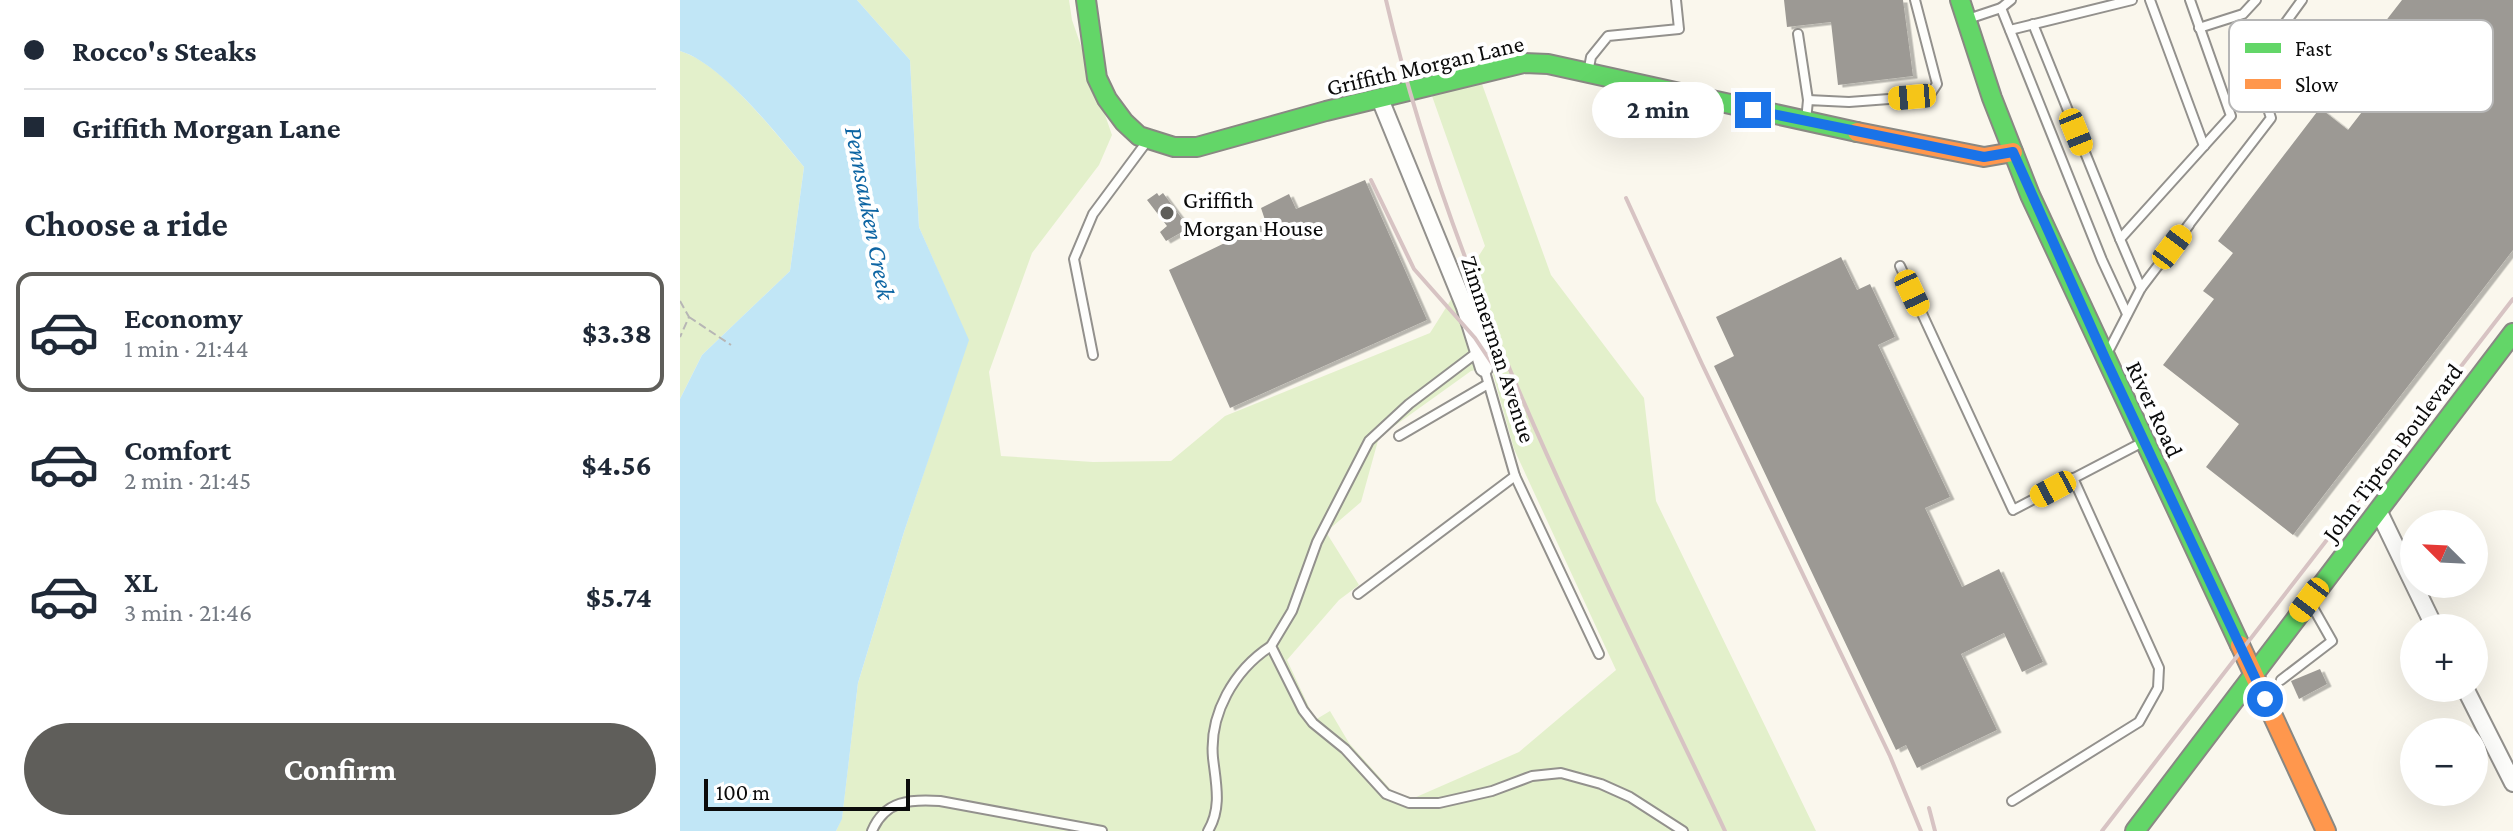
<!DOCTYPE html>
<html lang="en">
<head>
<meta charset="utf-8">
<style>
  :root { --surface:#fff; --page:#f6f6f7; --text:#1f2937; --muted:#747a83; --line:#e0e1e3; --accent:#5f5e5a }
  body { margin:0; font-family:"Crimson Pro",serif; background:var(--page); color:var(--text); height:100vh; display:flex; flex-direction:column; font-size:30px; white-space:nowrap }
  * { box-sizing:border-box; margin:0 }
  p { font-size:26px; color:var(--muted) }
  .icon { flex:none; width:44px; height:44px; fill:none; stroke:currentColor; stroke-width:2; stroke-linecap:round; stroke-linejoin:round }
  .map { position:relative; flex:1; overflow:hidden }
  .side { display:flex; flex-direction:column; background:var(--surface); width:680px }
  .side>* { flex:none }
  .top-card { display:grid; align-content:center; height:176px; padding:0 24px; background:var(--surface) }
  .needle { width:52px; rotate:294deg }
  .controls { position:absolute; left:1720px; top:510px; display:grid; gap:16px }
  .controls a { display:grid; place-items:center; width:88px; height:88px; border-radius:50%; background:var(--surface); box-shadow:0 8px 32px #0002; font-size:40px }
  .scale { position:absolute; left:24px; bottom:20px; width:206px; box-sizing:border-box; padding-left:8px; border:4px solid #0b0b0b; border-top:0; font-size:22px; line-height:28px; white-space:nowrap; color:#0b0b0b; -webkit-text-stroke:6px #fff; paint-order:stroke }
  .end { position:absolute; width:36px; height:36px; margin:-18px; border:10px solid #1a73e8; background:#fff; box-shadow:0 0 0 4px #fff }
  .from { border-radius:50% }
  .bubble { position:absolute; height:56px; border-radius:28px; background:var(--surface); box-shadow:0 8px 32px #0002; font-size:26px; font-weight:700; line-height:56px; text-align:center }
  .car { position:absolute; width:24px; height:48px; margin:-24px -12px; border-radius:10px; box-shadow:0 0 6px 2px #0007; background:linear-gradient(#f5c518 24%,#345 0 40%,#f5c518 0 76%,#345 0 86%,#f5c518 0) }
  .top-card b { display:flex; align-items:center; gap:28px; height:76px; font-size:30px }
  .top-card b+b { border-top:2px solid var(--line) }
  .top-card i { width:20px; height:20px; background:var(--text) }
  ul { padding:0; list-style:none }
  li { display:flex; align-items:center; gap:24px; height:120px; margin:0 16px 12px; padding:0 8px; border:4px solid transparent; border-radius:16px }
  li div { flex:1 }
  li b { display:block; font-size:30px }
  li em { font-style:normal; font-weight:700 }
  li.selected { border-color:var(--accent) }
  li>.icon { width:72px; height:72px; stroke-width:1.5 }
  h2 { padding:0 24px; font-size:36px; line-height:96px }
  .primary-button { display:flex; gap:16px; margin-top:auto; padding:16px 24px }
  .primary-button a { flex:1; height:92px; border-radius:48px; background:var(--accent); color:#fff; font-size:32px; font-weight:700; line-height:92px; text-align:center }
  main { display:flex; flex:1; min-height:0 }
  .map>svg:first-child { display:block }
  .green { fill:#e3f0cb; fill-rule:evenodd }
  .water { fill:#c1e6f6 }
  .building { fill:#9c9994; filter:url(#shadow) }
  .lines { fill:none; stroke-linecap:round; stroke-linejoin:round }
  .lane-casing { stroke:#93918d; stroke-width:12 }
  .street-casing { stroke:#93918d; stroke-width:20 }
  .fast-casing { stroke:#898883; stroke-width:22 }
  .slow-casing { stroke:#898883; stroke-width:22 }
  .path { stroke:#b7b6b5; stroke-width:2; stroke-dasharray:8 4; stroke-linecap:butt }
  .lane { stroke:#fefefc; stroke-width:8 }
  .street { stroke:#fefefc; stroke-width:16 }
  .fast { stroke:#63d668; stroke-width:18 }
  .slow { stroke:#ff974d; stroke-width:18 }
  .rail { stroke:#d7c3c3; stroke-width:4 }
  .route { stroke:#1a73e8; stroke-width:10 }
  .poi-dot { fill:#5f5e5a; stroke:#fff; stroke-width:3 }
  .labels { text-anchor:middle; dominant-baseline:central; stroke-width:8; stroke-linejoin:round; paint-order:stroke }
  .street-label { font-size:24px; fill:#0b0b0b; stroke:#fff }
  .poi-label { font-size:24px; fill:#0b0b0b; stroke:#fff; text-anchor:start }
  .water-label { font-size:26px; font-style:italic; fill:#0d65a3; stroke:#fff }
  .key { fill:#fff; stroke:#b6b6b6; stroke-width:2 }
  .key-label { font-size:22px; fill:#0b0b0b }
</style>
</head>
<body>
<main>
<section class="side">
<div class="top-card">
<b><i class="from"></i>Rocco's Steaks</b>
<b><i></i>Griffith Morgan Lane</b>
</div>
<h2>Choose a ride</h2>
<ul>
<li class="selected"><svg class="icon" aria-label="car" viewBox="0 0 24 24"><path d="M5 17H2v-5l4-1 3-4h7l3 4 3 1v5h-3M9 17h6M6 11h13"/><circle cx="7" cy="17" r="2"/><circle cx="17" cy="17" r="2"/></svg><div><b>Economy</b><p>1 min · 21:44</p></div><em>$3.38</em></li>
<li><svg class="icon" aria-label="car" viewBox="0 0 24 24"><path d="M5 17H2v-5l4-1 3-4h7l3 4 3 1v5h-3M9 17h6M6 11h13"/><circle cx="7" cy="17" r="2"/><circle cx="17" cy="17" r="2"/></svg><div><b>Comfort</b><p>2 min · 21:45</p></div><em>$4.56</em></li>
<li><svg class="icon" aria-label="car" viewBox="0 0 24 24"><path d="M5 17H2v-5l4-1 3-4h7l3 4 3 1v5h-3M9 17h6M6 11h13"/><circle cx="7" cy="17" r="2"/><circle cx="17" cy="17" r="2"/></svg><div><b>XL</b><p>3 min · 21:46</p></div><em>$5.74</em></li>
</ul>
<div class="primary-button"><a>Confirm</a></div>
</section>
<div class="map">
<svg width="1833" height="831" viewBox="0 0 1833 831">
  <defs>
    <filter id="shadow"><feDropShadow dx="4.5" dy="2.5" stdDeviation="0" flood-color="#0004"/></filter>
  </defs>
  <rect width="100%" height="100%" fill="#faf7ed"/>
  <g class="green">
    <path d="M177,0h212l3,20 40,115 -13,30 -67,88 -43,119 12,84 92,6 78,-1 54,-45 205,-83 55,-87 -53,-150 46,-23 73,202 93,123 12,103 160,330h-980l6,-13 16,-135 46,-151 64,-192 -49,-113 -9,-167zM804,368l8,3 22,78 102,221 -97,82 -105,46 -21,-6 -44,-49 -19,-32 -15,9 -28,-60 52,-60 20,-15 -33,-53 35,-30 18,-65 92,-66z"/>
    <path d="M0,51c42,12 95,82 124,116l-14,104 -88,84 -22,44z"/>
  </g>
  <path class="water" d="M0,0h177l53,60 9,167 50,113 -65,192 -46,151 -16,136 -6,12h-156v-432l22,-44 88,-84 14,-104c-28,-34 -83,-104 -124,-116z"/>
  <g class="building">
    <polygon points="1104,0 1223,0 1233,76 1158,85 1151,22 1107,27"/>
    <polygon points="1722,0 1833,0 1833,250 1613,535 1526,467 1559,424 1483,365 1534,299 1523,291 1553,253 1538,241 1640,108 1668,130 1716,68 1687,45"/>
    <polygon points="685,180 747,320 550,408 489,270 586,223 581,208 609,194 616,209"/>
    <polygon points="477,193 479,196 483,193 509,228 486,241 480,232 487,226 467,200"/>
    <polygon points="1161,257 1177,290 1190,284 1215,337 1198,345 1270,497 1245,508 1282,587 1319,569 1363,662 1342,672 1324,633 1281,654 1317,730 1237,768 1226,745 1216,750 1034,366 1054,356 1036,317"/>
    <polygon points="1640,669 1647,684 1619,699 1611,681"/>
  </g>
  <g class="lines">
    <g class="lane-casing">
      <g id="lane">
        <polyline points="1470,0 1524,146"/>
        <polyline points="1321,8 1331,0"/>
        <polyline points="1288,19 1321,8 1422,260 1447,314"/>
        <polyline points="1353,24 1440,239"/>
        <polyline points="1519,28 1563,14 1576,0"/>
        <polyline points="1330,30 1452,0"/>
        <polyline points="1118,34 1128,100"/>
        <polyline points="908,73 911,57 928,36 999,29 996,0"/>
        <polyline points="1126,121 1128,100 1169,102 1249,96 1257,84 1235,0"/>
        <polyline points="1507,227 1591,118 1574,66 1622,0"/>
        <polyline points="1220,266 1333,510 1463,442"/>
        <polyline points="1461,288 1440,239 1551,116 1510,0"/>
        <polyline points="1429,350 1461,288 1509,225"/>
        <polyline points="799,351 729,404 689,441 637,542 612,611 591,646 623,710 633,723 665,749 706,794 729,803 759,803 812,791 852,776 881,773 921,784 950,797 1003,831"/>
        <polyline points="413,355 394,259 413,214 468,140"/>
        <polyline points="804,368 835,476 919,654"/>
        <polyline points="719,436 808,384"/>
        <polyline points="678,594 835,476"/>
        <polyline points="1601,680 1652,641 1631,604"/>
        <polyline points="1332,801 1459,722 1478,688 1479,668 1393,478"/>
        <path d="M192,831c13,-31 39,-32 68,-30l162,30"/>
        <path d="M528,831c14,-23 8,-47 5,-73 -4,-44 21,-88 58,-112"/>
      </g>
    </g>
    <g class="street-casing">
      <g id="street">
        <polyline points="700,99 785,307 804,368"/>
        <polyline points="1698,510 1755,628"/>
        <polyline points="1785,688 1833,783"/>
      </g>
    </g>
    <g class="fast-casing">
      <g id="fast">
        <polyline points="406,0 417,78 427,99 444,122 459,136 494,147 517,147 646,111 844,63 868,64 1177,132"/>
        <polyline points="1280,0 1312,98 1350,195 1560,645"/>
        <polyline points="1455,831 1833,333"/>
      </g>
    </g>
    <g class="slow-casing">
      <g id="slow">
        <polyline points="1177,132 1304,157 1333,152"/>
        <polyline points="1560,645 1646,831"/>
      </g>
    </g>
    <g class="path">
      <polyline points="0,301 9,317 0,337"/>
      <polyline points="9,317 51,345"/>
    </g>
    <use href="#lane" class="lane"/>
    <use href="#street" class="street"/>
    <use href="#fast" class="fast"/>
    <use href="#slow" class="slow"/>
    <g class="rail">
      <path d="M706,0c68,293 212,561 339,831"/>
      <polyline points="691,180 734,269 795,338 827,386"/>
      <polyline points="946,198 1022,364 1210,756 1241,831"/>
      <polyline points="1249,808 1255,831"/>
      <polyline points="1422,831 1833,299"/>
    </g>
  </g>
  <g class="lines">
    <polyline class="route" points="1073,110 1304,157 1333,152 1425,358 1585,699"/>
  </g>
  <circle class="poi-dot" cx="487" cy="213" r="8"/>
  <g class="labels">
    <g class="street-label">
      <text transform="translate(745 65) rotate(-13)">Griffith Morgan Lane</text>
      <text transform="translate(819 349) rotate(72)">Zimmerman Avenue</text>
      <text transform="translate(1475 409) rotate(65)">River Road</text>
      <text transform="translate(1712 452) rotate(-53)">John Tipton Boulevard</text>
    </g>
    <g class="poi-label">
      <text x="503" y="199">Griffith<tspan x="503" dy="28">Morgan House</tspan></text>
    </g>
    <g class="water-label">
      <text transform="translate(190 213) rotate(79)">Pennsauken Creek</text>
    </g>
  </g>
  <rect x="1549" y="20" width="264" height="92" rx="12" class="key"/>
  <rect x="1565" y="43" width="36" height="10" fill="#63d668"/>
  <rect x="1565" y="79" width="36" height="10" fill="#ff974d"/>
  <g class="key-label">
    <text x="1615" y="56">Fast</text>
    <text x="1615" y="92">Slow</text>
  </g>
</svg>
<div class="controls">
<a><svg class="needle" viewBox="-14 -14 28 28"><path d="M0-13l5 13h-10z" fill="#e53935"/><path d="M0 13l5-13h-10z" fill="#747a83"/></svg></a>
<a>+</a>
<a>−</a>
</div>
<div class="scale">100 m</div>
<i class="end from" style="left:1585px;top:699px"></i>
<i class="end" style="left:1073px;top:110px"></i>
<div class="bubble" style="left:912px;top:82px;width:132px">2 min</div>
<i class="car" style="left:1232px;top:97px;rotate:265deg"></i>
<i class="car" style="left:1396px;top:132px;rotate:158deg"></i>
<i class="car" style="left:1492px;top:247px;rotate:37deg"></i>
<i class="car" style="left:1232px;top:293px;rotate:155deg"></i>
<i class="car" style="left:1373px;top:489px;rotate:242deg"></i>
<i class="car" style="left:1629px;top:600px;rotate:217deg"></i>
</div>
</main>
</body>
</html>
